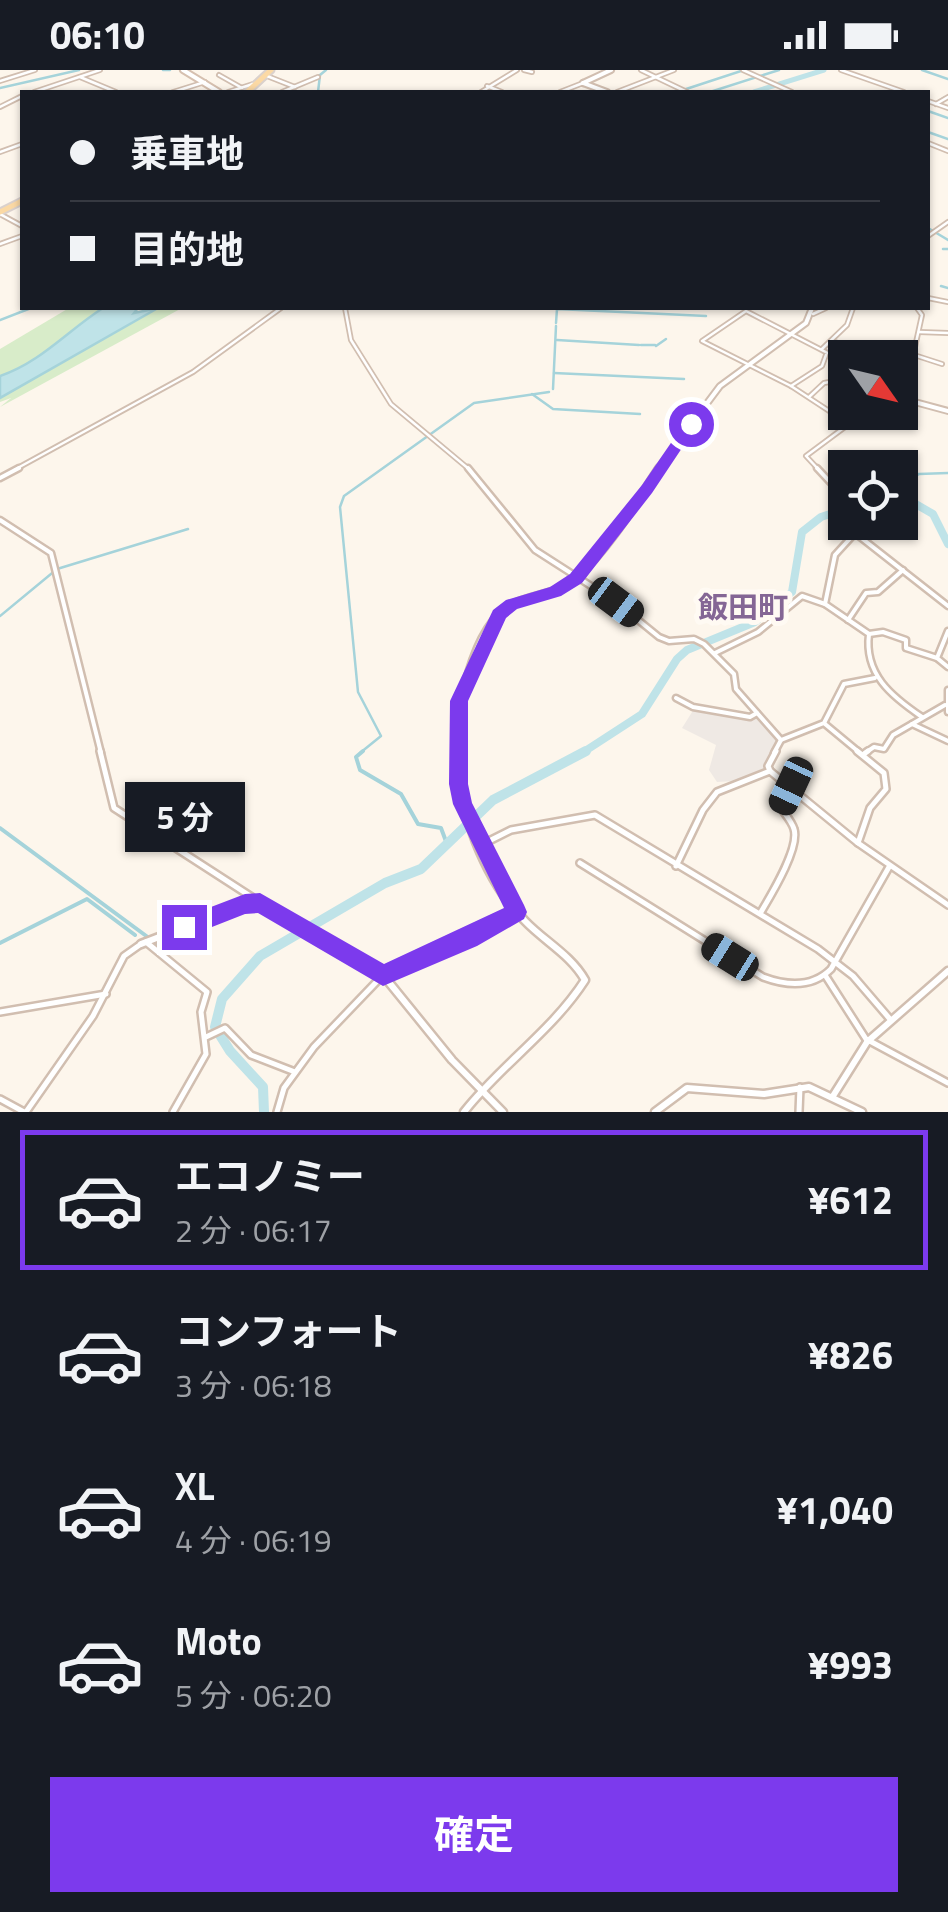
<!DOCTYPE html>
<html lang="ja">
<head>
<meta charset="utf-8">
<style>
  :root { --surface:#171b24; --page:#20242c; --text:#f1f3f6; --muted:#9ea1a6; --line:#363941; --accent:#7c3aed }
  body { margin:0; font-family:"Titillium Web","Noto Sans JP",sans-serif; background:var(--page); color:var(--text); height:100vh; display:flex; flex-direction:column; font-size:38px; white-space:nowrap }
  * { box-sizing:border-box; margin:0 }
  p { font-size:32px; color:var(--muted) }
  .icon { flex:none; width:55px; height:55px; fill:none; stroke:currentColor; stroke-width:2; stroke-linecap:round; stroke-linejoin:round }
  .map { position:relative; height:1042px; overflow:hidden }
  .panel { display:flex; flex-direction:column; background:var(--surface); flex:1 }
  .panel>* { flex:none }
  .guide { position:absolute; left:20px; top:20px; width:910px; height:220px; border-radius:0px; box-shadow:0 2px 8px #0004; display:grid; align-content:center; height:220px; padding:0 50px; background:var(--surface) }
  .needle { width:65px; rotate:124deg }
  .tools { position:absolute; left:828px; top:270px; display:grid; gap:20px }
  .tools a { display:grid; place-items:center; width:90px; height:90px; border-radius:0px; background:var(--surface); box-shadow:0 2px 8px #0004; font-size:50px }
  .end { position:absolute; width:45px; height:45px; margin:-22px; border:12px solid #7c3aed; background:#fff; box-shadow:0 0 0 5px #fff }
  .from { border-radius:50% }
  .bubble { position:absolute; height:70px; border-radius:0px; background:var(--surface); box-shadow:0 2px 8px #0004; font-size:32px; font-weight:700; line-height:70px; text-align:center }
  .car { position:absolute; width:30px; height:60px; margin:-30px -15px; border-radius:12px; box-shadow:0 0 8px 2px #0007; background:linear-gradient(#222 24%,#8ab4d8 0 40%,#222 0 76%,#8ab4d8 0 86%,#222 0) }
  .guide b { display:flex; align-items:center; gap:35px; height:95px; font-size:38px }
  .guide b+b { border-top:2px solid var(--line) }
  .guide i { width:25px; height:25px; background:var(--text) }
  ul { padding:18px 0 0; list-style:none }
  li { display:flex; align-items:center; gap:30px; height:140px; margin:0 20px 15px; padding:0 30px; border:5px solid transparent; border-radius:0px }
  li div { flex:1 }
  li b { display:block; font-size:38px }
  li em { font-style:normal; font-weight:700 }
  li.on { border-color:var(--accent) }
  li>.icon { width:90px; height:90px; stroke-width:1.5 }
  .cta { display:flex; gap:20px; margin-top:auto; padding:20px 50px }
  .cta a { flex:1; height:115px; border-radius:0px; background:var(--accent); color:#fff; font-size:40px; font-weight:700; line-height:115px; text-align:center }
  .status { display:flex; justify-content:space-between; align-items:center; height:70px; padding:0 50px; background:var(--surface); direction:ltr }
  .status svg { height:28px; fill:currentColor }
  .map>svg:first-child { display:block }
  .industrial { fill:#efe9e4 }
  .green { fill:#d8ecc9 }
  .water { fill:#bfe3e8; stroke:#a5d3da; stroke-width:2.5 }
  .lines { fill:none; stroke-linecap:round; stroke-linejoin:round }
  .stream-far1 { stroke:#a5d3da; stroke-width:2.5 }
  .stream { stroke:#a5d3da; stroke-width:4 }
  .river-far2 { stroke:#bfe3e8; stroke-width:5 }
  .river-far1 { stroke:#bfe3e8; stroke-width:8 }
  .river { stroke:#bfe3e8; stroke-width:10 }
  .minor-far2-casing { stroke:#d1beb0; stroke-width:6 }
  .minor-far1-casing { stroke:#d1beb0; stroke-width:9 }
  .minor-casing { stroke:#d1beb0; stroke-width:10 }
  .tertiary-far2-casing { stroke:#d1beb0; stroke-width:8 }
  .tertiary-far1-casing { stroke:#d1beb0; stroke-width:10 }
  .tertiary-casing { stroke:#d1beb0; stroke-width:11 }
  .secondary-casing { stroke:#d6c0b0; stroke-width:8 }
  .primary-casing { stroke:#dad1cd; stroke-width:9 }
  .minor-far2 { stroke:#fff; stroke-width:2.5 }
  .minor-far1 { stroke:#fff; stroke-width:4 }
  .minor { stroke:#fff; stroke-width:5 }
  .tertiary-far2 { stroke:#fff; stroke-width:4 }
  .tertiary-far1 { stroke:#fff; stroke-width:5 }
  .tertiary { stroke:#fff; stroke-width:6 }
  .secondary { stroke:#fff; stroke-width:4 }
  .primary { stroke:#fbd9a5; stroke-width:5 }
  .route { fill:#7c3aed }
  .labels { text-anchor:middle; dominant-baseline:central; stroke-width:10; stroke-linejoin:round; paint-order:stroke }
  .quarter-label { font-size:30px; font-weight:bold; fill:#846695; stroke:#fffaf3 }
</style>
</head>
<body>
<div class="status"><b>06:10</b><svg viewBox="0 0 49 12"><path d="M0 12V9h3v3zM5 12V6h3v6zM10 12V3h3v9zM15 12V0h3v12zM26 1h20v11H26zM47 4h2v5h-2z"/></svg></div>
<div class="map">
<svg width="948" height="1042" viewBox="0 0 948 1042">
  <rect width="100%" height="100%" fill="#fdf6ec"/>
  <polygon class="industrial" points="694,639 751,648 757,645 779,670 765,696 767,700 753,710 717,712 709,700 716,675 682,658"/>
  <g class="green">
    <path d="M69,238h34c-35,24 -62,54 -103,68v-27z"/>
    <polygon points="158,238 182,238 0,337 11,328 0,332 0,328"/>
  </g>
  <path class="water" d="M103,238h35l-4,5 24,-5 -158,90v-22c41,-14 67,-45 103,-68z"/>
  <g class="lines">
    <g class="stream-far1">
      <polyline points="163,0 170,0"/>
      <polyline points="922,0 948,9"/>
      <polyline points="0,18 79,0"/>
      <polyline points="318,22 320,5 326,0"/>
      <polyline points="677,22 744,0"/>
      <polyline points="710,22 779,0"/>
      <polyline points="935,33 945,27"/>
      <polyline points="928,41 948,48"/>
      <polyline points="928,62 948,69"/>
      <polyline points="928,158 948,170"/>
      <polyline points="943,179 948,179"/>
      <polyline points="941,216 948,218"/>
      <polyline points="0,250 31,238"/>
      <polyline points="556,253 557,239 706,246"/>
      <polyline points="557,270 639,275"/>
      <polyline points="641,275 655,275"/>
      <polyline points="656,276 666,269"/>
      <polyline points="554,303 684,309"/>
      <polyline points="553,319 556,256"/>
      <polyline points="532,324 553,339 640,344"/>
      <polyline points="900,413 919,404 948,403"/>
      <polyline points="0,546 57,499 188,459"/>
      <polyline points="360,683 381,666 358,622 340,437 344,426 474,333 549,322"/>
    </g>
    <g class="stream">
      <polyline points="363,681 356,687 360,700 401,724 418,754 441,758 447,774"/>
      <polyline points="0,758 149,868"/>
      <polyline points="0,873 87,829 135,865"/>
      <polyline points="155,873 166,881"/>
    </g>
    <polyline class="river-far2" points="754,22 824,0"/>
    <g class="river-far1">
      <polyline points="900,425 933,444 948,474"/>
      <polyline points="582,683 642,644 677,589 687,580 755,552 792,522 802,462 821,447 845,439"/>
    </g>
    <polyline class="river" points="264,1042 263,1017 230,981 215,957 222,929 260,886 385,813 421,799 493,730 586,681"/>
    <g class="minor-far2-casing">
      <g id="minor-far2">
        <polyline points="524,0 532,2"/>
        <polyline points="641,0 687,22"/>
        <polyline points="743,0 792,22"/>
        <polyline points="841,0 904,22"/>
        <polyline points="219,5 242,18"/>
        <polyline points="267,6 295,17"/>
        <polyline points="80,7 116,22"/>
        <polyline points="0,11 35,0"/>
        <polyline points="487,16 502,22"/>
        <polyline points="34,22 100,0"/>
        <polyline points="173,22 205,12"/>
        <polyline points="228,22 253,14"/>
        <polyline points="282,22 318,7"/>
        <polyline points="481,22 517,0"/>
        <polyline points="560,22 583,13"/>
        <polyline points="617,22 674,0"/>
        <polyline points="928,31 948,38"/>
        <polyline points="936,34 948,27"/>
        <polyline points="0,37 22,26"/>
        <polyline points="928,73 948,81"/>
        <polyline points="0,82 22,74"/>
        <polyline points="0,144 22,156"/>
        <polyline points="928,166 948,152"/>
        <polyline points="0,174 22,166"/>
        <polyline points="928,228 948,232"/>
        <polyline points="345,238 351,270 391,334 470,400"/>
        <polyline points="813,244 826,238"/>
        <polyline points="919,262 948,263"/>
        <polyline points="832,271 884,288"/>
        <polyline points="822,279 847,255 853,238"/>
        <polyline points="908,283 942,294"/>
        <polyline points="890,288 915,277 922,245 917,238"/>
        <polyline points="791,316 822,296 826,285"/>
        <polyline points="809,327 824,313 845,309"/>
        <polyline points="836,345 845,334"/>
        <polyline points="14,400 193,302 281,238"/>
        <polyline points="819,400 806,386 849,354 791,316 702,271 746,241 845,292"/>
      </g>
    </g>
    <g class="minor-far1-casing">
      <g id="minor-far1">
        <polyline points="468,398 535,480 616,532 659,567 669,571 694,569 704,574 734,604 736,619 781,670"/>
        <polyline points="817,398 845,428"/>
        <polyline points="0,408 19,398"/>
        <polyline points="0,450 51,483 101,683"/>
        <path d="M859,452l-2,9 -22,24 -10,49 44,30c-5,40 22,62 53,83"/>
        <polyline points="855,463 948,536"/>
        <polyline points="848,550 866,523 878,522 903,500"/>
        <polyline points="948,561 937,588 948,597"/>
        <polyline points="869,564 883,562 906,570 906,578 937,588"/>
        <polyline points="715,583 758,562 802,526 825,534"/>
        <polyline points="948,620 948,642"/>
        <polyline points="676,628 693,637 750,647 757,643"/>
        <polyline points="825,654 860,683"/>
        <polyline points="912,654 948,671"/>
        <polyline points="774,683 781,670 824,653 844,614 875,608"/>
        <polyline points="865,683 874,677 884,679 893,665 945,635"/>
      </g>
    </g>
    <g class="minor-casing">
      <g id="minor">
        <polyline points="100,681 114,738 261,833"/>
        <polyline points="857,681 884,703 886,719 870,738 858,773"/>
        <polyline points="864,684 868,681"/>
        <polyline points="770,701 858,773 948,835"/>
        <polyline points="481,775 511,760 595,745 818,879 853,906 889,948"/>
        <path d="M580,793l183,114c24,9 49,11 68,-8l58,-102"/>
        <polyline points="676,796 703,740 717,722 770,701 768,696 776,681"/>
        <path d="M761,842c10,-17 39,-64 33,-83 -2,-7 -9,-15 -13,-21l10,-22"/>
        <polyline points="146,872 207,922 201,942 206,984 173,1042"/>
        <polyline points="825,905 866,969 948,1013"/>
        <polyline points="0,942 106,924"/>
        <polyline points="206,967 225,958 251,985 295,1002"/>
        <polyline points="0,1029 24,1042"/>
        <polyline points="26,1042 93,946 124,886 141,874"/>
        <polyline points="277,1042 284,1018 314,977 383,905 469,868 517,842"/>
        <polyline points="799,1042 800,1017"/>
      </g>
    </g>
    <g class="tertiary-far2-casing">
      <g id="tertiary-far2">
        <polyline points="583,13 611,0"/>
        <polyline points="583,13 607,22"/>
        <polyline points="900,328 948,341"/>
        <polyline points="657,400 720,316 806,253 812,238"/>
      </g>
    </g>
    <g class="tertiary-far1-casing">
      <path id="tertiary-far1" d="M456,683c1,-41 15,-125 55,-148 21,-11 46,-10 64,-26 34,-31 59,-73 84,-111"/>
    </g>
    <g class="tertiary-casing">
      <g id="tertiary">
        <path d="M456,681c2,57 28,128 69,170 19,20 46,34 60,59 -33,51 -84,85 -121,132"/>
        <polyline points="141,874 245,834 266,834 383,905 452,990 503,1042"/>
        <polyline points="833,1026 867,972 948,901"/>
        <polyline points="655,1042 687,1018 764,1024 809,1017 862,1042"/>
      </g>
    </g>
    <g class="secondary-casing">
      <polyline id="secondary" points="183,0 219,22"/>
    </g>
    <g class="primary-casing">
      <g id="primary">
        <polyline points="247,22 271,0"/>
        <polyline points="0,142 22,131"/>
      </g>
    </g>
    <use href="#minor-far2" class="minor-far2"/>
    <use href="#minor-far1" class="minor-far1"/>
    <use href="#minor" class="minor"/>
    <use href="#tertiary-far2" class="tertiary-far2"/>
    <use href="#tertiary-far1" class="tertiary-far1"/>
    <use href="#tertiary" class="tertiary"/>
    <use href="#secondary" class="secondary"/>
    <use href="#primary" class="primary"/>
  </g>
  <polygon class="route" points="686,351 698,354 652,423 582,513 561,526 517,539 506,548 468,631 468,714 472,733 524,835 527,842 524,849 477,876 383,916 258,843 245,844 184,868 177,865 174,857 177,850 245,824 260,823 384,894 504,838 453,734 449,714 450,631 493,540 506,530 550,517 570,504 642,415"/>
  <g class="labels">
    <g class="quarter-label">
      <text x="743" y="537">飯田町</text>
    </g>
  </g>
</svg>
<div class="tools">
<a><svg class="needle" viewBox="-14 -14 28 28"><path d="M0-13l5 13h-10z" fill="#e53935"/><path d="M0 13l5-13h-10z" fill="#9ea1a6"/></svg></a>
<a><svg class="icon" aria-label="locate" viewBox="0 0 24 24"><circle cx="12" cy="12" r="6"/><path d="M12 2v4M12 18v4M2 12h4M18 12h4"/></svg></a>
</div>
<i class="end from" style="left:691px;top:354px"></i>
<i class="end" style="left:184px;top:857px"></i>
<div class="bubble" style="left:125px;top:712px;width:120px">5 分</div>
<i class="car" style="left:616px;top:532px;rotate:127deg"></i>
<i class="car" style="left:791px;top:716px;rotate:205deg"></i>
<i class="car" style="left:730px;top:887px;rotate:302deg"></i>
<div class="guide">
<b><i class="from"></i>乗車地</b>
<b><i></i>目的地</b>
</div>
</div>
<section class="panel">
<ul>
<li class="on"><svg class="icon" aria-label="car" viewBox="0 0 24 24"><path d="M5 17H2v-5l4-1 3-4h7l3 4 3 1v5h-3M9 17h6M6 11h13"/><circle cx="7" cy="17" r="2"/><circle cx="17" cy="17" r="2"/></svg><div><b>エコノミー</b><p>2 分 · 06:17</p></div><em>¥612</em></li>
<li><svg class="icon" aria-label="car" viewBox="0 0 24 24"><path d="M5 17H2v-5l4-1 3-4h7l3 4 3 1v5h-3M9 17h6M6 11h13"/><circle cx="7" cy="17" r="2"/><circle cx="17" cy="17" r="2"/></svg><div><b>コンフォート</b><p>3 分 · 06:18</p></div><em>¥826</em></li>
<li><svg class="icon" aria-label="car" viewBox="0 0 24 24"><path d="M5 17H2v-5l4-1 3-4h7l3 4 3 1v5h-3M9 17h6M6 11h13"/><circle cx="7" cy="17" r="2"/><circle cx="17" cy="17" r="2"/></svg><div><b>XL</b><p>4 分 · 06:19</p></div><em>¥1,040</em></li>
<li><svg class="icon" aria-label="car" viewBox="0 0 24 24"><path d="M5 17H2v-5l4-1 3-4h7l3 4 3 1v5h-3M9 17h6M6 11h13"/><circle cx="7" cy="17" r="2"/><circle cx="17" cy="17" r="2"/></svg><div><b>Moto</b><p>5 分 · 06:20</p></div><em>¥993</em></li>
</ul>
<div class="cta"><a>確定</a></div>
</section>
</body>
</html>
